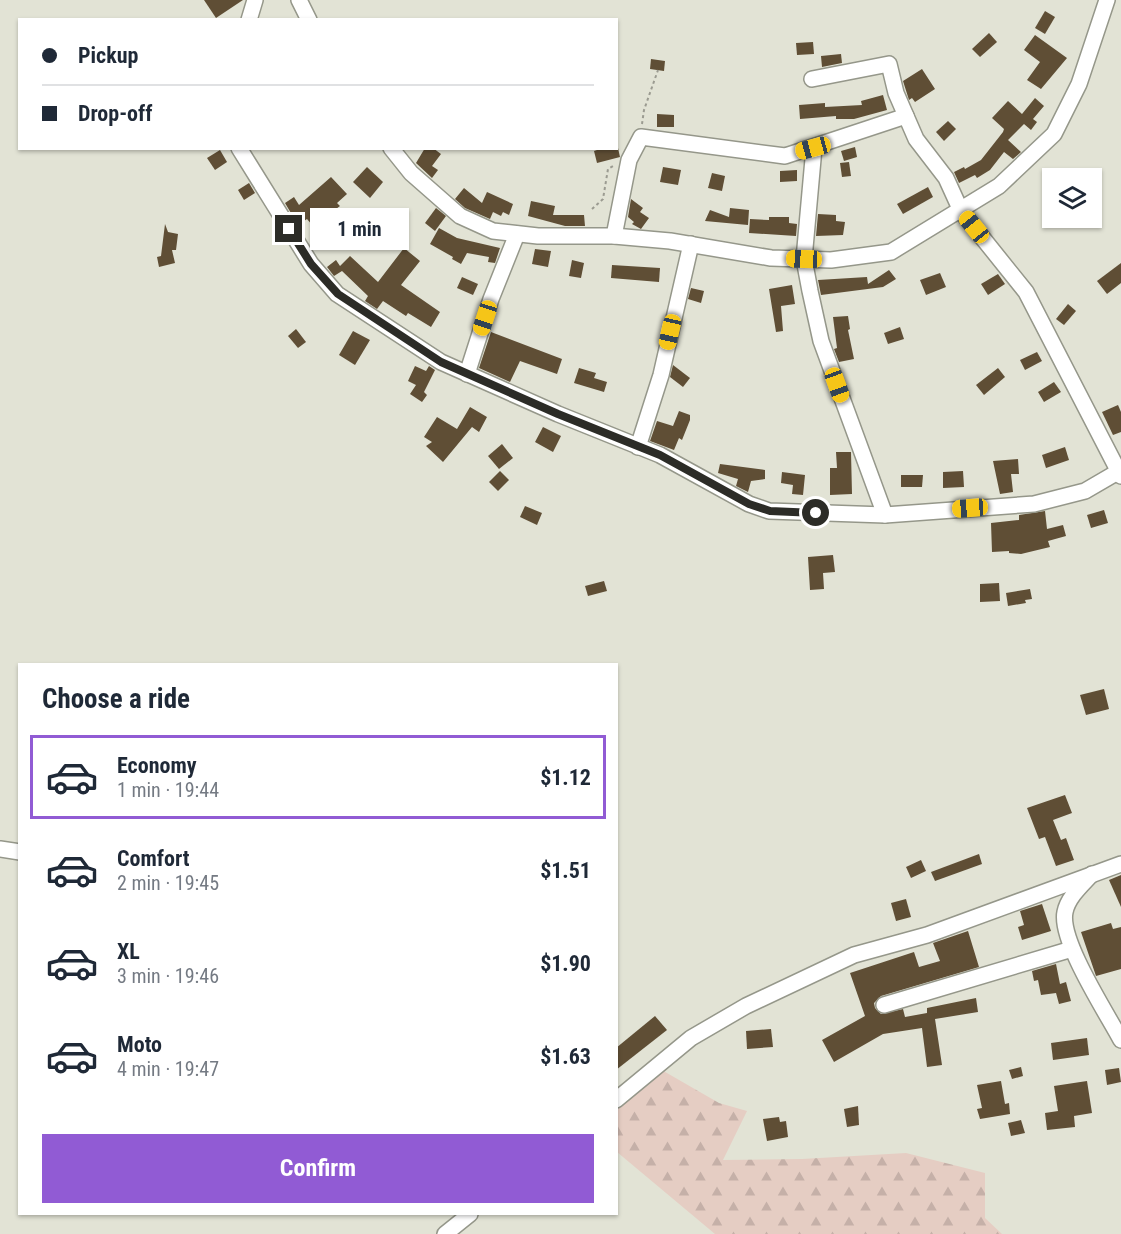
<!DOCTYPE html>
<html lang="en">
<head>
<meta charset="utf-8">
<style>
  :root { --surface:#fff; --page:#f2f2f3; --text:#1f2937; --muted:#747a83; --line:#e0e1e3; --accent:#915bd4 }
  body { margin:0; font-family:"Roboto Condensed",sans-serif; background:var(--page); color:var(--text); height:100vh; display:flex; flex-direction:column; font-size:22px; white-space:nowrap }
  * { box-sizing:border-box; margin:0 }
  p { font-size:20px; color:var(--muted) }
  .icon { flex:none; width:33px; height:33px; fill:none; stroke:currentColor; stroke-width:2; stroke-linecap:round; stroke-linejoin:round }
  .map { position:relative; flex:1; overflow:hidden }
  .side { position:absolute; left:18px; top:663px; width:600px; height:552px; display:flex; flex-direction:column; background:var(--surface); border-radius:0px; box-shadow:0 2px 4px #0004 }
  .side>* { flex:none }
  .top-card { position:absolute; left:18px; top:18px; width:600px; height:132px; border-radius:0px; box-shadow:0 2px 4px #0004; display:grid; align-content:center; height:132px; padding:0 24px; background:var(--surface) }
  .controls { position:absolute; left:1042px; top:168px; display:grid; gap:12px }
  .controls a { display:grid; place-items:center; width:60px; height:60px; border-radius:0px; background:var(--surface); box-shadow:0 2px 4px #0004; font-size:30px }
  .end { position:absolute; width:27px; height:27px; margin:-14px; border:8px solid #2c2c27; background:#fff; box-shadow:0 0 0 3px #fff }
  .from { border-radius:50% }
  .bubble { position:absolute; height:42px; border-radius:0px; background:var(--surface); box-shadow:0 2px 4px #0004; font-size:20px; font-weight:700; line-height:42px; text-align:center }
  .car { position:absolute; width:18px; height:36px; margin:-18px -9px; border-radius:8px; box-shadow:0 0 4px 2px #0007; background:linear-gradient(#f5c518 24%,#345 0 40%,#f5c518 0 76%,#345 0 86%,#f5c518 0) }
  .top-card b { display:flex; align-items:center; gap:21px; height:57px; font-size:22px }
  .top-card b+b { border-top:2px solid var(--line) }
  .top-card i { width:15px; height:15px; background:var(--text) }
  ul { padding:0; list-style:none }
  li { display:flex; align-items:center; gap:18px; height:84px; margin:0 12px 9px; padding:0 12px; border:3px solid transparent; border-radius:0px }
  li div { flex:1 }
  li b { display:block; font-size:22px }
  li em { font-style:normal; font-weight:700 }
  li.on { border-color:var(--accent) }
  li>.icon { width:54px; height:54px; stroke-width:1.5 }
  h2 { padding:0 24px; font-size:27px; line-height:72px }
  .primary-button { display:flex; gap:12px; margin-top:auto; padding:12px 24px }
  .primary-button a { flex:1; height:69px; border-radius:0px; background:var(--accent); color:#fff; font-size:24px; font-weight:700; line-height:69px; text-align:center }
  .map>svg:first-child { display:block }
  .forest { fill:url(#forest-firs) }
  .building { fill:#5f4e35 }
  .lines { fill:none; stroke-linecap:round; stroke-linejoin:round }
  .minor-casing { stroke:#95978a; stroke-width:18 }
  .path { stroke:#9b9b91; stroke-width:2; stroke-dasharray:3 3; stroke-linecap:butt }
  .minor { stroke:#fff; stroke-width:15 }
  .route { stroke:#2c2c27; stroke-width:8 }
</style>
</head>
<body>
<div class="map">
<svg width="1121" height="1234" viewBox="0 0 1121 1234">
  <defs>
    <pattern id="forest-firs" width="22" height="20" patternUnits="userSpaceOnUse" patternTransform="scale(1.5)"><rect width="22" height="20" fill="#e5cdc3"/><path d="M5 1l3.5 6h-7zM16 11l3.5 6h-7z" fill="#c5b0a8"/></pattern>
  </defs>
  <rect width="100%" height="100%" fill="#e2e3d5"/>
  <polygon class="forest" points="660,1069 719,1103 747,1111 723,1160 802,1159 906,1153 985,1173 985,1218 1002,1234 715,1234 617,1152 616,1106"/>
  <g class="building">
    <polygon points="204,0 243,0 216,18"/>
    <polygon points="1045,11 1055,17 1045,34 1035,28"/>
    <polygon points="989,33 997,42 980,57 972,49"/>
    <polygon points="1035,35 1067,58 1041,89 1027,80 1040,62 1024,50"/>
    <polygon points="813,42 814,54 797,55 796,43"/>
    <polygon points="841,54 842,63 822,67 821,56"/>
    <polygon points="651,59 665,61 664,71 650,69"/>
    <polygon points="922,69 935,89 915,102 912,98 909,100 903,81"/>
    <polygon points="883,95 887,110 854,119 836,119 836,116 800,119 799,105 825,103 825,107 862,105 861,101"/>
    <polygon points="1035,98 1044,106 1033,119 1037,122 1031,130 1024,124 1008,140 1021,152 1013,159 1004,152 990,170 977,178 975,175 959,183 954,172 964,167 965,169 981,160 1003,132 1004,129 992,118 1008,101 1022,114"/>
    <polygon points="657,114 674,115 674,127 657,127"/>
    <polygon points="948,121 956,129 944,141 936,132"/>
    <polygon points="855,147 857,157 844,161 841,151"/>
    <polygon points="425,148 433,148 441,154 432,166 438,170 432,178 416,163"/>
    <polygon points="603,148 618,148 620,157 597,163 594,151"/>
    <polygon points="220,150 227,162 215,170 207,158"/>
    <polygon points="849,162 851,176 842,177 840,163"/>
    <polygon points="367,167 383,182 370,198 353,182"/>
    <polygon points="663,167 681,170 678,185 660,182"/>
    <polygon points="797,170 797,181 780,182 780,171"/>
    <polygon points="712,173 725,176 722,191 708,188"/>
    <polygon points="331,177 347,194 337,203 340,206 313,226 307,219 298,225 285,203 294,197 299,205"/>
    <polygon points="249,183 255,193 244,200 238,190"/>
    <polygon points="928,187 933,197 903,214 897,204"/>
    <polygon points="464,188 482,203 487,192 513,204 509,215 503,212 501,216 493,212 490,219 465,208 455,199"/>
    <polygon points="631,199 643,208 640,212 649,218 641,229 632,224 634,222 628,217"/>
    <polygon points="531,201 555,206 553,215 584,215 585,226 565,226 528,216"/>
    <polygon points="436,208 446,216 435,231 425,223"/>
    <polygon points="730,208 749,210 748,225 705,221 710,210 729,217"/>
    <polygon points="818,214 836,215 836,221 845,222 843,235 816,236"/>
    <polygon points="769,217 789,217 789,223 797,224 796,236 749,233 750,219 769,220"/>
    <polygon points="165,224 168,232 178,234 176,250 172,250 175,263 159,267 157,257 161,256"/>
    <polygon points="439,228 457,238 500,248 495,263 488,262 489,257 467,253 461,264 452,259 453,257 430,244"/>
    <polygon points="404,248 420,261 401,285 440,312 431,327 408,313 406,316 383,301 377,309 365,301 368,296 342,271 334,276 327,267 336,260 340,266 350,256 378,282"/>
    <polygon points="535,249 551,251 548,267 532,264"/>
    <polygon points="572,260 584,263 581,278 569,276"/>
    <polygon points="1121,263 1121,283 1107,294 1097,281"/>
    <polygon points="612,265 660,268 659,282 611,278"/>
    <polygon points="889,270 896,279 883,287 821,295 818,280 867,277 868,284"/>
    <polygon points="940,273 946,287 926,295 920,280"/>
    <polygon points="998,274 1005,284 988,295 981,284"/>
    <polygon points="462,277 478,284 473,295 457,288"/>
    <polygon points="792,285 795,304 781,306 783,331 776,332 769,289"/>
    <polygon points="691,288 704,291 701,303 688,299"/>
    <polygon points="1068,304 1076,311 1064,325 1056,319"/>
    <polygon points="848,316 850,329 848,330 854,359 839,362 834,349 837,348 833,317"/>
    <polygon points="900,327 904,339 888,344 884,333"/>
    <polygon points="296,329 306,342 298,348 288,336"/>
    <polygon points="353,331 370,340 355,365 339,355"/>
    <polygon points="491,332 562,359 557,374 520,361 510,382 479,368"/>
    <polygon points="1037,352 1042,361 1025,370 1020,360"/>
    <polygon points="673,365 690,378 683,387 670,377"/>
    <polygon points="415,366 426,371 429,366 435,370 424,392 427,395 422,402 410,394 416,385 408,381"/>
    <polygon points="579,368 596,373 594,378 607,382 604,392 574,383"/>
    <polygon points="998,368 1005,377 984,395 976,385"/>
    <polygon points="1054,382 1061,392 1044,402 1038,392"/>
    <polygon points="1118,405 1121,412 1121,432 1113,435 1102,412"/>
    <polygon points="470,407 487,417 479,432 472,427 443,462 426,446 432,442 424,437 437,417 457,429"/>
    <polygon points="679,411 690,415 690,420 682,440 679,438 674,450 650,441 657,421 673,426"/>
    <polygon points="543,427 561,436 553,452 535,442"/>
    <polygon points="502,444 513,458 499,469 488,456"/>
    <polygon points="1065,447 1069,460 1046,468 1042,455"/>
    <polygon points="836,452 851,452 852,494 830,495 830,468 837,468"/>
    <polygon points="1018,459 1019,474 1011,474 1013,492 1000,494 993,461"/>
    <polygon points="720,464 765,470 765,479 751,481 748,492 736,486 738,479 718,473"/>
    <polygon points="500,471 509,480 498,491 489,482"/>
    <polygon points="963,471 964,487 943,488 943,472"/>
    <polygon points="782,472 805,475 803,495 792,494 793,485 781,483"/>
    <polygon points="901,475 923,475 922,487 901,487"/>
    <polygon points="525,506 542,513 537,525 520,517"/>
    <polygon points="1104,510 1108,523 1091,528 1087,515"/>
    <polygon points="1045,511 1047,529 1063,525 1066,536 1048,541 1050,547 1021,554 1009,553 1009,551 992,552 991,523 1019,520 1019,515"/>
    <polygon points="833,555 835,572 823,573 824,589 810,590 808,557"/>
    <polygon points="604,581 607,591 588,596 585,586"/>
    <polygon points="999,583 1000,601 980,602 980,584"/>
    <polygon points="1030,589 1032,599 1025,600 1026,603 1008,606 1006,593"/>
    <polygon points="1104,689 1109,709 1086,715 1080,695"/>
    <polygon points="1065,795 1072,813 1053,820 1061,840 1066,838 1074,860 1056,866 1045,837 1039,839 1027,808"/>
    <polygon points="979,854 982,864 935,881 931,872"/>
    <polygon points="921,860 926,871 911,878 906,867"/>
    <polygon points="1121,875 1121,907 1109,880"/>
    <polygon points="906,899 911,917 896,921 891,903"/>
    <polygon points="1042,904 1051,931 1022,940 1018,927 1024,925 1020,911"/>
    <polygon points="1111,923 1113,929 1121,927 1121,969 1096,976 1081,932"/>
    <polygon points="968,931 979,967 881,996 874,1003 875,1008 881,1014 903,1009 905,1017 927,1013 927,1008 976,998 978,1012 935,1019 942,1065 927,1067 922,1028 883,1034 834,1062 822,1040 865,1016 850,973 914,952 919,967 940,961 933,943"/>
    <polygon points="1056,964 1060,984 1066,982 1071,1001 1059,1004 1056,993 1041,995 1038,980 1034,981 1032,971"/>
    <polygon points="655,1016 667,1030 616,1070 616,1048"/>
    <polygon points="771,1029 773,1047 747,1049 746,1031"/>
    <polygon points="1087,1038 1089,1055 1053,1060 1051,1043"/>
    <polygon points="1021,1067 1023,1076 1012,1079 1009,1070"/>
    <polygon points="1119,1068 1121,1082 1107,1085 1105,1070"/>
    <polygon points="1001,1081 1005,1104 1009,1103 1010,1114 980,1119 977,1109 982,1108 977,1085"/>
    <polygon points="1087,1081 1092,1113 1074,1116 1075,1127 1047,1130 1045,1113 1058,1111 1054,1086"/>
    <polygon points="858,1106 859,1125 847,1127 844,1109"/>
    <polygon points="779,1117 780,1122 786,1121 788,1137 767,1141 763,1119"/>
    <polygon points="1021,1120 1025,1133 1011,1136 1008,1123"/>
  </g>
  <g class="lines">
    <g class="minor-casing">
      <g id="minor">
        <polyline points="299,0 309,20"/>
        <polyline points="249,20 255,0"/>
        <polyline points="812,79 889,64 896,93 916,139 946,178 961,211 1026,292 1121,476"/>
        <polyline points="239,148 311,264 337,294 441,362 558,414 660,455 749,504 769,511 885,515 1034,504 1085,491 1121,470"/>
        <polyline points="391,148 411,173 460,216 493,231 538,236 614,236 670,241 771,258 831,260 891,252 999,186 1054,134 1079,84 1107,0"/>
        <polyline points="814,148 804,259 810,291 821,341 885,515"/>
        <polyline points="614,236 629,160 641,137 785,156 906,116"/>
        <polyline points="467,374 491,299 517,234"/>
        <polyline points="638,447 661,375 691,244"/>
        <polyline points="0,849 20,852"/>
        <path d="M1092,874c-10,11 -24,23 -27,38 -6,28 41,100 56,128"/>
        <polyline points="884,1005 1072,949"/>
        <polyline points="616,1100 691,1038 746,1006 854,955 927,935 1121,864"/>
        <polyline points="445,1234 470,1214"/>
      </g>
    </g>
    <g class="path">
      <polyline points="642,124 644,110 658,70"/>
      <polyline points="592,209 603,199 608,169 613,166"/>
    </g>
    <use href="#minor" class="minor"/>
  </g>
  <g class="lines">
    <polyline class="route" points="289,229 311,264 338,294 441,362 558,414 660,455 749,504 770,511 816,513"/>
  </g>
</svg>
<div class="controls">
<a><svg class="icon" aria-label="layers" viewBox="0 0 24 24"><path d="M12 4l9 5-9 5-9-5zM3 14l9 5 9-5"/></svg></a>
</div>
<i class="end from" style="left:816px;top:513px"></i>
<i class="end" style="left:289px;top:229px"></i>
<div class="bubble" style="left:310px;top:208px;width:99px">1 min</div>
<i class="car" style="left:813px;top:148px;rotate:255deg"></i>
<i class="car" style="left:974px;top:227px;rotate:321deg"></i>
<i class="car" style="left:804px;top:259px;rotate:272deg"></i>
<i class="car" style="left:485px;top:318px;rotate:198deg"></i>
<i class="car" style="left:670px;top:332px;rotate:193deg"></i>
<i class="car" style="left:837px;top:385px;rotate:160deg"></i>
<i class="car" style="left:970px;top:508px;rotate:266deg"></i>
<div class="top-card">
<b><i class="from"></i>Pickup</b>
<b><i></i>Drop-off</b>
</div>
<section class="side">
<h2>Choose a ride</h2>
<ul>
<li class="on"><svg class="icon" aria-label="car" viewBox="0 0 24 24"><path d="M5 17H2v-5l4-1 3-4h7l3 4 3 1v5h-3M9 17h6M6 11h13"/><circle cx="7" cy="17" r="2"/><circle cx="17" cy="17" r="2"/></svg><div><b>Economy</b><p>1 min · 19:44</p></div><em>$1.12</em></li>
<li><svg class="icon" aria-label="car" viewBox="0 0 24 24"><path d="M5 17H2v-5l4-1 3-4h7l3 4 3 1v5h-3M9 17h6M6 11h13"/><circle cx="7" cy="17" r="2"/><circle cx="17" cy="17" r="2"/></svg><div><b>Comfort</b><p>2 min · 19:45</p></div><em>$1.51</em></li>
<li><svg class="icon" aria-label="car" viewBox="0 0 24 24"><path d="M5 17H2v-5l4-1 3-4h7l3 4 3 1v5h-3M9 17h6M6 11h13"/><circle cx="7" cy="17" r="2"/><circle cx="17" cy="17" r="2"/></svg><div><b>XL</b><p>3 min · 19:46</p></div><em>$1.90</em></li>
<li><svg class="icon" aria-label="car" viewBox="0 0 24 24"><path d="M5 17H2v-5l4-1 3-4h7l3 4 3 1v5h-3M9 17h6M6 11h13"/><circle cx="7" cy="17" r="2"/><circle cx="17" cy="17" r="2"/></svg><div><b>Moto</b><p>4 min · 19:47</p></div><em>$1.63</em></li>
</ul>
<div class="primary-button"><a>Confirm</a></div>
</section>
</div>
</body>
</html>
